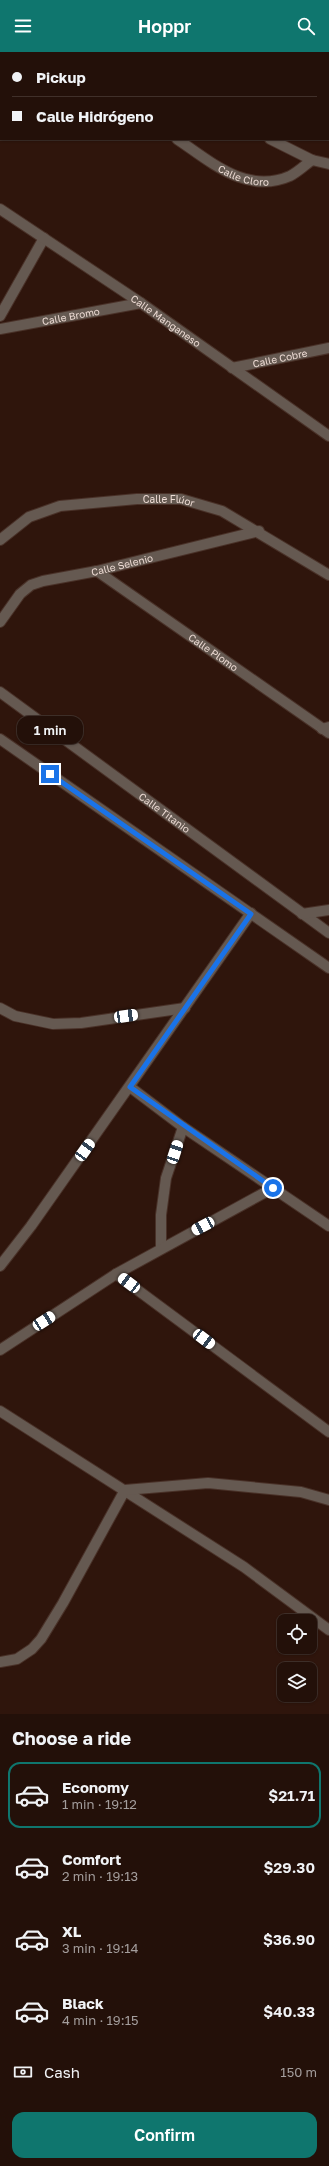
<!DOCTYPE html>
<html lang="en">
<head>
<meta charset="utf-8">
<style>
  :root { --surface:#231009; --page:#2f1e17; --text:#f1f3f6; --muted:#a39d9c; --line:#40302a; --accent:#0f766e }
  body { margin:0; font-family:"Golos Text",sans-serif; background:var(--page); color:var(--text); height:100vh; display:flex; flex-direction:column; font-size:15px; white-space:nowrap }
  * { box-sizing:border-box; margin:0 }
  p { font-size:13px; color:var(--muted) }
  .icon { flex:none; width:22px; height:22px; fill:none; stroke:currentColor; stroke-width:2; stroke-linecap:round; stroke-linejoin:round }
  .map { position:relative; height:1662px; overflow:hidden }
  .panel { display:flex; flex-direction:column; background:var(--surface); flex:1 }
  .panel>* { flex:none }
  .hud { position:absolute; left:0px; top:0px; width:329px; height:88px; box-shadow:0 1px 3px #0004,0 0 0 1px var(--line); display:grid; align-content:center; height:88px; padding:0 12px; background:var(--surface) }
  .fabs { position:absolute; left:277px; top:1562px; display:grid; gap:8px }
  .fabs a { display:grid; place-items:center; width:40px; height:40px; border-radius:8px; background:var(--surface); box-shadow:0 1px 3px #0004,0 0 0 1px var(--line); font-size:20px }
  .end { position:absolute; width:18px; height:18px; margin:-9px; border:5px solid #1a73e8; background:#fff; box-shadow:0 0 0 2px #fff }
  .from { border-radius:50% }
  .bubble { position:absolute; height:28px; border-radius:12px; background:var(--surface); box-shadow:0 1px 3px #0004,0 0 0 1px var(--line); font-size:13px; font-weight:600; line-height:28px; text-align:center }
  .car { position:absolute; width:12px; height:24px; margin:-12px -6px; border-radius:5px; box-shadow:0 0 3px 1px #0007; background:linear-gradient(#fff 24%,#345 0 40%,#fff 0 76%,#345 0 86%,#fff 0) }
  .hud b { display:flex; align-items:center; gap:14px; height:38px; font-size:15px }
  .hud b+b { border-top:1px solid var(--line) }
  .hud i { width:10px; height:10px; background:var(--text) }
  ul { padding:0; list-style:none }
  li { display:flex; align-items:center; gap:12px; height:66px; margin:0 8px 6px; padding:0 4px; border:2px solid transparent; border-radius:12px }
  li div { flex:1 }
  li b { display:block; font-size:15px }
  li em { font-style:normal; font-weight:600 }
  li.on { border-color:var(--accent) }
  li>.icon { width:36px; height:36px; stroke-width:1.5 }
  h2 { padding:0 12px; font-size:18px; line-height:48px }
  .pay { display:flex; align-items:center; gap:10px; height:44px; padding:0 12px; font-size:15px }
  .pay p { margin-inline-start:auto }
  .primary-button { display:flex; gap:8px; margin-top:auto; padding:8px 12px }
  .primary-button a { flex:1; height:46px; border-radius:12px; background:var(--accent); color:#fff; font-size:16px; font-weight:600; line-height:46px; text-align:center }
  header { display:flex; justify-content:space-between; align-items:center; height:52px; padding:0 12px; background:var(--accent); color:#fff; font-size:18px; font-weight:600 }
  .map>svg:first-child { display:block }
  .lines { fill:none; stroke-linecap:round; stroke-linejoin:round }
  .pedestrian-casing { stroke:#493128; stroke-width:12 }
  .minor-casing { stroke:#493128; stroke-width:12 }
  .pedestrian { stroke:#655951; stroke-width:10 }
  .minor { stroke:#655951; stroke-width:10 }
  .route { stroke:#1a73e8; stroke-width:5 }
  .labels { text-anchor:middle; dominant-baseline:central; stroke-width:4; stroke-linejoin:round; paint-order:stroke }
  .street-label { font-size:10px; fill:#ecdad3; stroke:#250c04 }
</style>
</head>
<body>
<header><svg class="icon" aria-label="menu" viewBox="0 0 24 24"><path d="M4 6h16M4 12h16M4 18h16"/></svg>Hoppr<svg class="icon" aria-label="search" viewBox="0 0 24 24"><circle cx="10" cy="10" r="6"/><path d="M15 15l6 6"/></svg></header>
<div class="map">
<svg width="329" height="1662" viewBox="0 0 329 1662">
  <rect width="100%" height="100%" fill="#2f150c"/>
  <g class="lines">
    <g class="pedestrian-casing">
      <g id="pedestrian">
        <polyline points="257,0 258,1"/>
        <polyline points="328,48 329,49"/>
        <polyline points="0,264 44,186"/>
        <path id="s1" d="M97,519l232,162"/>
      </g>
    </g>
    <g class="minor-casing">
      <g id="minor">
        <polyline points="51,0 53,1"/>
        <polyline points="129,0 131,1"/>
        <path id="s2" d="M177,87c34,23 70,56 113,37 8,-4 15,-11 22,-16"/>
        <polyline points="270,87 312,108 329,112"/>
        <path id="s3" d="M0,157l141,94 188,133"/>
        <path id="s4" d="M0,277l141,-26"/>
        <path id="s5" d="M232,316l97,-20"/>
        <path id="s6" d="M0,488l29,-23 31,-11 77,-7h44l41,12 107,64"/>
        <path id="s7" d="M0,570l20,-28 11,-9 12,-4 54,-10 162,-40"/>
        <path id="s8" d="M0,640l329,241"/>
        <polyline points="322,677 329,675"/>
        <polyline points="0,687 329,916"/>
        <polyline points="302,862 329,858"/>
        <polyline points="0,956 15,964 53,972 81,971 185,956"/>
        <polyline points="130,1035 183,1075 329,1174"/>
        <polyline points="161,1196 161,1163 166,1126 183,1075"/>
        <polyline points="0,1214 31,1174 251,861"/>
        <polyline points="116,1222 329,1380"/>
        <polyline points="0,1298 116,1222 273,1136"/>
        <polyline points="0,1359 244,1515 329,1578"/>
        <polyline points="0,1610 17,1607 32,1597 41,1587 63,1551 125,1438 208,1431 301,1440 329,1448"/>
      </g>
    </g>
    <use href="#pedestrian" class="pedestrian"/>
    <use href="#minor" class="minor"/>
  </g>
  <g class="lines">
    <polyline class="route" points="50,722 251,862 130,1035 273,1136"/>
  </g>
  <g class="labels">
    <g class="street-label">
      <text stroke="none"><textPath href="#s2" startOffset="77">Calle Cloro</textPath></text>
      <text stroke="none"><textPath href="#s4" startOffset="72">Calle Bromo</textPath></text>
      <text stroke="none"><textPath href="#s3" startOffset="200">Calle Manganeso</textPath></text>
      <text stroke="none"><textPath href="#s5" startOffset="49">Calle Cobre</textPath></text>
      <text stroke="none"><textPath href="#s6" startOffset="179">Calle Flúor</textPath></text>
      <text stroke="none"><textPath href="#s7" startOffset="142">Calle Selenio</textPath></text>
      <text stroke="none"><textPath href="#s1" startOffset="142">Calle Plomo</textPath></text>
      <text stroke="none"><textPath href="#s8" startOffset="204">Calle Titanio</textPath></text>
    </g>
  </g>
</svg>
<div class="fabs">
<a><svg class="icon" aria-label="locate" viewBox="0 0 24 24"><circle cx="12" cy="12" r="6"/><path d="M12 2v4M12 18v4M2 12h4M18 12h4"/></svg></a>
<a><svg class="icon" aria-label="layers" viewBox="0 0 24 24"><path d="M12 4l9 5-9 5-9-5zM3 14l9 5 9-5"/></svg></a>
</div>
<i class="end from" style="left:273px;top:1136px"></i>
<i class="end" style="left:50px;top:722px"></i>
<div class="bubble" style="left:17px;top:664px;width:66px">1 min</div>
<i class="car" style="left:126px;top:964px;rotate:82deg"></i>
<i class="car" style="left:85px;top:1098px;rotate:36deg"></i>
<i class="car" style="left:175px;top:1100px;rotate:18deg"></i>
<i class="car" style="left:203px;top:1174px;rotate:242deg"></i>
<i class="car" style="left:129px;top:1231px;rotate:307deg"></i>
<i class="car" style="left:44px;top:1269px;rotate:57deg"></i>
<i class="car" style="left:204px;top:1287px;rotate:127deg"></i>
<div class="hud">
<b><i class="from"></i>Pickup</b>
<b><i></i>Calle Hidrógeno</b>
</div>
</div>
<section class="panel">
<h2>Choose a ride</h2>
<ul>
<li class="on"><svg class="icon" aria-label="car" viewBox="0 0 24 24"><path d="M5 17H2v-5l4-1 3-4h7l3 4 3 1v5h-3M9 17h6M6 11h13"/><circle cx="7" cy="17" r="2"/><circle cx="17" cy="17" r="2"/></svg><div><b>Economy</b><p>1 min · 19:12</p></div><em>$21.71</em></li>
<li><svg class="icon" aria-label="car" viewBox="0 0 24 24"><path d="M5 17H2v-5l4-1 3-4h7l3 4 3 1v5h-3M9 17h6M6 11h13"/><circle cx="7" cy="17" r="2"/><circle cx="17" cy="17" r="2"/></svg><div><b>Comfort</b><p>2 min · 19:13</p></div><em>$29.30</em></li>
<li><svg class="icon" aria-label="car" viewBox="0 0 24 24"><path d="M5 17H2v-5l4-1 3-4h7l3 4 3 1v5h-3M9 17h6M6 11h13"/><circle cx="7" cy="17" r="2"/><circle cx="17" cy="17" r="2"/></svg><div><b>XL</b><p>3 min · 19:14</p></div><em>$36.90</em></li>
<li><svg class="icon" aria-label="car" viewBox="0 0 24 24"><path d="M5 17H2v-5l4-1 3-4h7l3 4 3 1v5h-3M9 17h6M6 11h13"/><circle cx="7" cy="17" r="2"/><circle cx="17" cy="17" r="2"/></svg><div><b>Black</b><p>4 min · 19:15</p></div><em>$40.33</em></li>
</ul>
<div class="pay"><svg class="icon" aria-label="cash" viewBox="0 0 24 24"><path d="M3 7h18v10H3z"/><circle cx="12" cy="12" r="2"/></svg>Cash<p>150 m</p></div>
<div class="primary-button"><a>Confirm</a></div>
</section>
</body>
</html>
